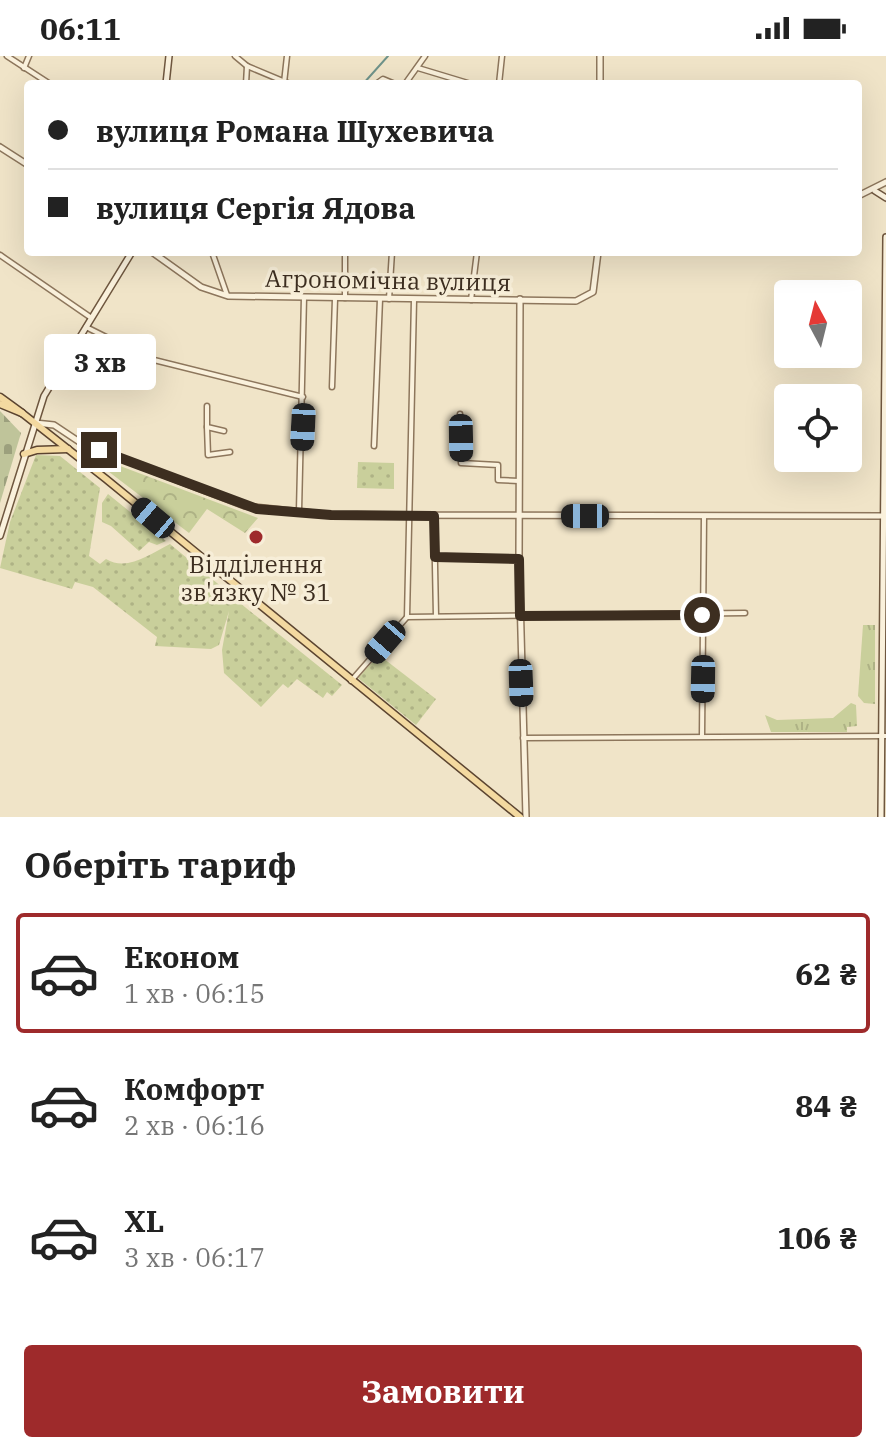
<!DOCTYPE html>
<html lang="uk">
<head>
<meta charset="utf-8">
<style>
  :root { --surface:#fff; --page:#f2f2f2; --text:#222; --muted:#767676; --line:#e0e0e0; --accent:#9e2a2b }
  body { margin:0; font-family:"IBM Plex Serif",serif; background:var(--page); color:var(--text); height:100vh; display:flex; flex-direction:column; font-size:30px; white-space:nowrap }
  * { box-sizing:border-box; margin:0 }
  p { font-size:26px; color:var(--muted) }
  .icon { flex:none; width:44px; height:44px; fill:none; stroke:currentColor; stroke-width:2; stroke-linecap:round; stroke-linejoin:round }
  .map { position:relative; height:761px; overflow:hidden }
  .panel { display:flex; flex-direction:column; background:var(--surface); flex:1 }
  .panel>* { flex:none }
  .hud { position:absolute; left:24px; top:24px; width:838px; height:176px; border-radius:8px; box-shadow:0 8px 32px #0002; display:grid; align-content:center; height:176px; padding:0 24px; background:var(--surface) }
  .needle { width:52px; rotate:353deg }
  .tools { position:absolute; left:774px; top:224px; display:grid; gap:16px }
  .tools a { display:grid; place-items:center; width:88px; height:88px; border-radius:8px; background:var(--surface); box-shadow:0 8px 32px #0002; font-size:40px }
  .end { position:absolute; width:36px; height:36px; margin:-18px; border:10px solid #3d2e20; background:#fff; box-shadow:0 0 0 4px #fff }
  .from { border-radius:50% }
  .bubble { position:absolute; height:56px; border-radius:8px; background:var(--surface); box-shadow:0 8px 32px #0002; font-size:26px; font-weight:800; line-height:56px; text-align:center }
  .car { position:absolute; width:24px; height:48px; margin:-24px -12px; border-radius:10px; box-shadow:0 0 6px 2px #0007; background:linear-gradient(#222 24%,#8ab4d8 0 40%,#222 0 76%,#8ab4d8 0 86%,#222 0) }
  .hud b { display:flex; align-items:center; gap:28px; height:76px; font-size:30px }
  .hud b+b { border-top:2px solid var(--line) }
  .hud i { width:20px; height:20px; background:var(--text) }
  ul { padding:0; list-style:none }
  li { display:flex; align-items:center; gap:24px; height:120px; margin:0 16px 12px; padding:0 8px; border:4px solid transparent; border-radius:8px }
  li div { flex:1 }
  li b { display:block; font-size:30px }
  li em { font-style:normal; font-weight:800 }
  li.on { border-color:var(--accent) }
  li>.icon { width:72px; height:72px; stroke-width:1.5 }
  h2 { padding:0 24px; font-size:36px; line-height:96px }
  .action { display:flex; gap:16px; margin-top:auto; padding:16px 24px }
  .action a { flex:1; height:92px; border-radius:8px; background:var(--accent); color:#fff; font-size:32px; font-weight:800; line-height:92px; text-align:center }
  .status { display:flex; justify-content:space-between; align-items:center; height:56px; padding:0 40px; background:var(--surface); direction:ltr }
  .status svg { height:22px; fill:currentColor }
  .map>svg:first-child { display:block }
  .grass { fill:url(#grass-tufts) }
  .forest { fill:url(#forest-crowns) }
  .cemetery { fill:url(#cemetery-stones) }
  .park { fill:url(#park-dots) }
  .lines { fill:none; stroke-linecap:round; stroke-linejoin:round }
  .stream { stroke:#6f938a; stroke-width:2 }
  .minor-casing { stroke:#8d765c; stroke-width:7 }
  .tertiary-casing { stroke:#8d765c; stroke-width:8 }
  .secondary-casing { stroke:#6f573f; stroke-width:8 }
  .primary-casing { stroke:#5b4430; stroke-width:9 }
  .minor { stroke:#faf1dc; stroke-width:4 }
  .tertiary { stroke:#faf1dc; stroke-width:5 }
  .secondary { stroke:#faf1dc; stroke-width:5 }
  .primary { stroke:#f3d9a0; stroke-width:6 }
  .route { stroke:#3d2e20; stroke-width:10 }
  .poi-dot { fill:#9e2a2b; stroke:#f7eed8; stroke-width:3 }
  .labels { text-anchor:middle; dominant-baseline:central; stroke-width:7; stroke-linejoin:round; paint-order:stroke }
  .street-label { font-size:24px; fill:#3d2e20; stroke:#f7eed8 }
  .poi-label { font-size:24px; fill:#3d2e20; stroke:#f7eed8 }
</style>
</head>
<body>
<div class="status"><b>06:11</b><svg viewBox="0 0 49 12"><path d="M0 12V9h3v3zM5 12V6h3v6zM10 12V3h3v9zM15 12V0h3v12zM26 1h20v11H26zM47 4h2v5h-2z"/></svg></div>
<div class="map">
<svg width="886" height="761" viewBox="0 0 886 761">
  <defs>
    <pattern id="grass-tufts" width="24" height="20" patternUnits="userSpaceOnUse" patternTransform="scale(2)"><rect width="24" height="20" fill="#c9cf9b"/><path d="M3 7l-1-3M5 7V3M7 7l1-3M15 17l-1-3M17 17v-4M19 17l1-3" fill="none" stroke="#aeb285"/></pattern>
    <pattern id="forest-crowns" width="20" height="18" patternUnits="userSpaceOnUse" patternTransform="scale(2)"><rect width="20" height="18" fill="#c9cf9b"/><path d="M2 6a3 3 0 1 1 6 0M12 15a3 3 0 1 1 6 0" fill="none" stroke="#aeb285"/></pattern>
    <pattern id="cemetery-stones" width="16" height="16" patternUnits="userSpaceOnUse" patternTransform="scale(2)"><rect width="16" height="16" fill="#bfc49a"/><path d="M2 7V4a2 2 0 0 1 4 0v3zM10 15v-3a2 2 0 0 1 4 0v3z" fill="#9ca07d"/></pattern>
    <pattern id="park-dots" width="8" height="8" patternUnits="userSpaceOnUse" patternTransform="scale(2)"><rect width="8" height="8" fill="#c9cf9b"/><path d="M2 2h.1M6 6h.1" fill="none" stroke="#aeb285" stroke-width="1.8" stroke-linecap="round"/></pattern>
  </defs>
  <rect width="100%" height="100%" fill="#f0e4c8"/>
  <g class="grass">
    <polygon points="863,569 875,569 875,648 864,647 858,640"/>
    <polygon points="851,647 856,649 857,670 847,671 847,676 771,676 765,659 777,664 833,662"/>
  </g>
  <polygon class="forest" points="83,396 258,462 245,477 207,453 189,477"/>
  <polygon class="cemetery" points="0,355 21,377 0,447"/>
  <g class="park">
    <path d="M36,399l24,1 40,32 -11,68 11,8 6,-5c21,13 44,-5 64,-15l59,49 2,9 4,-3 107,86 -10,11 -5,-4 -4,6 -26,-19 -9,9 -5,-4 -22,23 -37,-34 -2,-23 7,-39 -10,34 -8,4 -56,-3 2,-9 -64,-50 -18,-5 -3,7 -72,-21 10,-46z"/>
    <polygon points="358,406 394,407 394,433 357,432"/>
    <polygon points="108,438 166,485 157,489 149,486 139,495 111,470 102,466 102,447"/>
    <polygon points="379,599 436,643 416,669 358,622"/>
  </g>
  <g class="lines">
    <polyline class="stream" points="363,28 388,0"/>
    <g class="minor-casing">
      <g id="minor">
        <polyline points="7,0 50,28"/>
        <polyline points="235,0 247,10 290,28"/>
        <polyline points="24,12 29,0"/>
        <polyline points="418,12 471,28"/>
        <polyline points="284,27 287,0"/>
        <polyline points="246,28 247,10"/>
        <polyline points="376,28 383,23 395,28"/>
        <polyline points="405,28 425,0"/>
        <polyline points="499,28 502,0"/>
        <polyline points="212,196 227,239"/>
        <polyline points="345,196 345,242"/>
        <polyline points="0,199 90,261"/>
        <polyline points="389,243 392,196"/>
        <polyline points="471,244 477,196"/>
        <polyline points="86,271 150,303 303,341"/>
        <polyline points="332,331 335,243"/>
        <polyline points="207,350 207,371 224,375"/>
        <polyline points="460,358 461,407 498,409 498,424 519,425"/>
        <polyline points="207,371 208,399 230,396"/>
        <polyline points="374,390 380,243"/>
        <polyline points="299,455 304,241"/>
        <polyline points="434,460 436,560"/>
        <polyline points="435,501 519,503"/>
        <polyline points="407,561 745,557"/>
        <polyline points="351,625 407,561 414,244"/>
        <polyline points="702,680 704,460"/>
        <polyline points="523,682 886,680"/>
      </g>
    </g>
    <g class="tertiary-casing">
      <g id="tertiary">
        <polyline points="600,28 600,0"/>
        <polyline points="0,91 28,109"/>
        <polyline points="858,140 886,126"/>
        <polyline points="152,196 201,231 228,240 576,245 593,236 598,196"/>
        <polyline points="520,243 519,503 526,761"/>
        <polyline points="35,367 54,369 81,387 245,450 331,459 884,460"/>
      </g>
    </g>
    <g class="secondary-casing">
      <g id="secondary">
        <polyline points="166,28 169,0"/>
        <polyline points="875,135 886,142"/>
        <polyline points="0,480 44,340 132,196"/>
        <polyline points="881,761 886,181"/>
      </g>
    </g>
    <g class="primary-casing">
      <g id="primary">
        <polyline points="0,341 22,357"/>
        <polyline points="0,348 22,357 106,423 520,761"/>
        <polyline points="24,398 37,394 68,393"/>
      </g>
    </g>
    <use href="#minor" class="minor"/>
    <use href="#tertiary" class="tertiary"/>
    <use href="#secondary" class="secondary"/>
    <use href="#primary" class="primary"/>
  </g>
  <g class="lines">
    <polyline class="route" points="99,394 257,453 331,459 434,460 435,501 519,503 520,560 702,559"/>
  </g>
  <circle class="poi-dot" cx="256" cy="481" r="8"/>
  <g class="labels">
    <g class="street-label">
      <text transform="translate(388 224) rotate(1)">Агрономічна вулиця</text>
    </g>
    <g class="poi-label">
      <text x="256" y="508">Відділення<tspan x="256" dy="28">зв'язку № 31</tspan></text>
    </g>
  </g>
</svg>
<div class="tools">
<a><svg class="needle" viewBox="-14 -14 28 28"><path d="M0-13l5 13h-10z" fill="#e53935"/><path d="M0 13l5-13h-10z" fill="#767676"/></svg></a>
<a><svg class="icon" aria-label="locate" viewBox="0 0 24 24"><circle cx="12" cy="12" r="6"/><path d="M12 2v4M12 18v4M2 12h4M18 12h4"/></svg></a>
</div>
<i class="end from" style="left:702px;top:559px"></i>
<i class="end" style="left:99px;top:394px"></i>
<div class="bubble" style="left:44px;top:278px;width:112px">3 хв</div>
<i class="car" style="left:303px;top:371px;rotate:183deg"></i>
<i class="car" style="left:461px;top:382px;rotate:179deg"></i>
<i class="car" style="left:585px;top:460px;rotate:270deg"></i>
<i class="car" style="left:153px;top:462px;rotate:310deg"></i>
<i class="car" style="left:385px;top:586px;rotate:221deg"></i>
<i class="car" style="left:703px;top:623px;rotate:181deg"></i>
<i class="car" style="left:521px;top:627px;rotate:178deg"></i>
<div class="hud">
<b><i class="from"></i>вулиця Романа Шухевича</b>
<b><i></i>вулиця Сергія Ядова</b>
</div>
</div>
<section class="panel">
<h2>Оберіть тариф</h2>
<ul>
<li class="on"><svg class="icon" aria-label="car" viewBox="0 0 24 24"><path d="M5 17H2v-5l4-1 3-4h7l3 4 3 1v5h-3M9 17h6M6 11h13"/><circle cx="7" cy="17" r="2"/><circle cx="17" cy="17" r="2"/></svg><div><b>Економ</b><p>1 хв · 06:15</p></div><em>62 ₴</em></li>
<li><svg class="icon" aria-label="car" viewBox="0 0 24 24"><path d="M5 17H2v-5l4-1 3-4h7l3 4 3 1v5h-3M9 17h6M6 11h13"/><circle cx="7" cy="17" r="2"/><circle cx="17" cy="17" r="2"/></svg><div><b>Комфорт</b><p>2 хв · 06:16</p></div><em>84 ₴</em></li>
<li><svg class="icon" aria-label="car" viewBox="0 0 24 24"><path d="M5 17H2v-5l4-1 3-4h7l3 4 3 1v5h-3M9 17h6M6 11h13"/><circle cx="7" cy="17" r="2"/><circle cx="17" cy="17" r="2"/></svg><div><b>XL</b><p>3 хв · 06:17</p></div><em>106 ₴</em></li>
</ul>
<div class="action"><a>Замовити</a></div>
</section>
</body>
</html>
